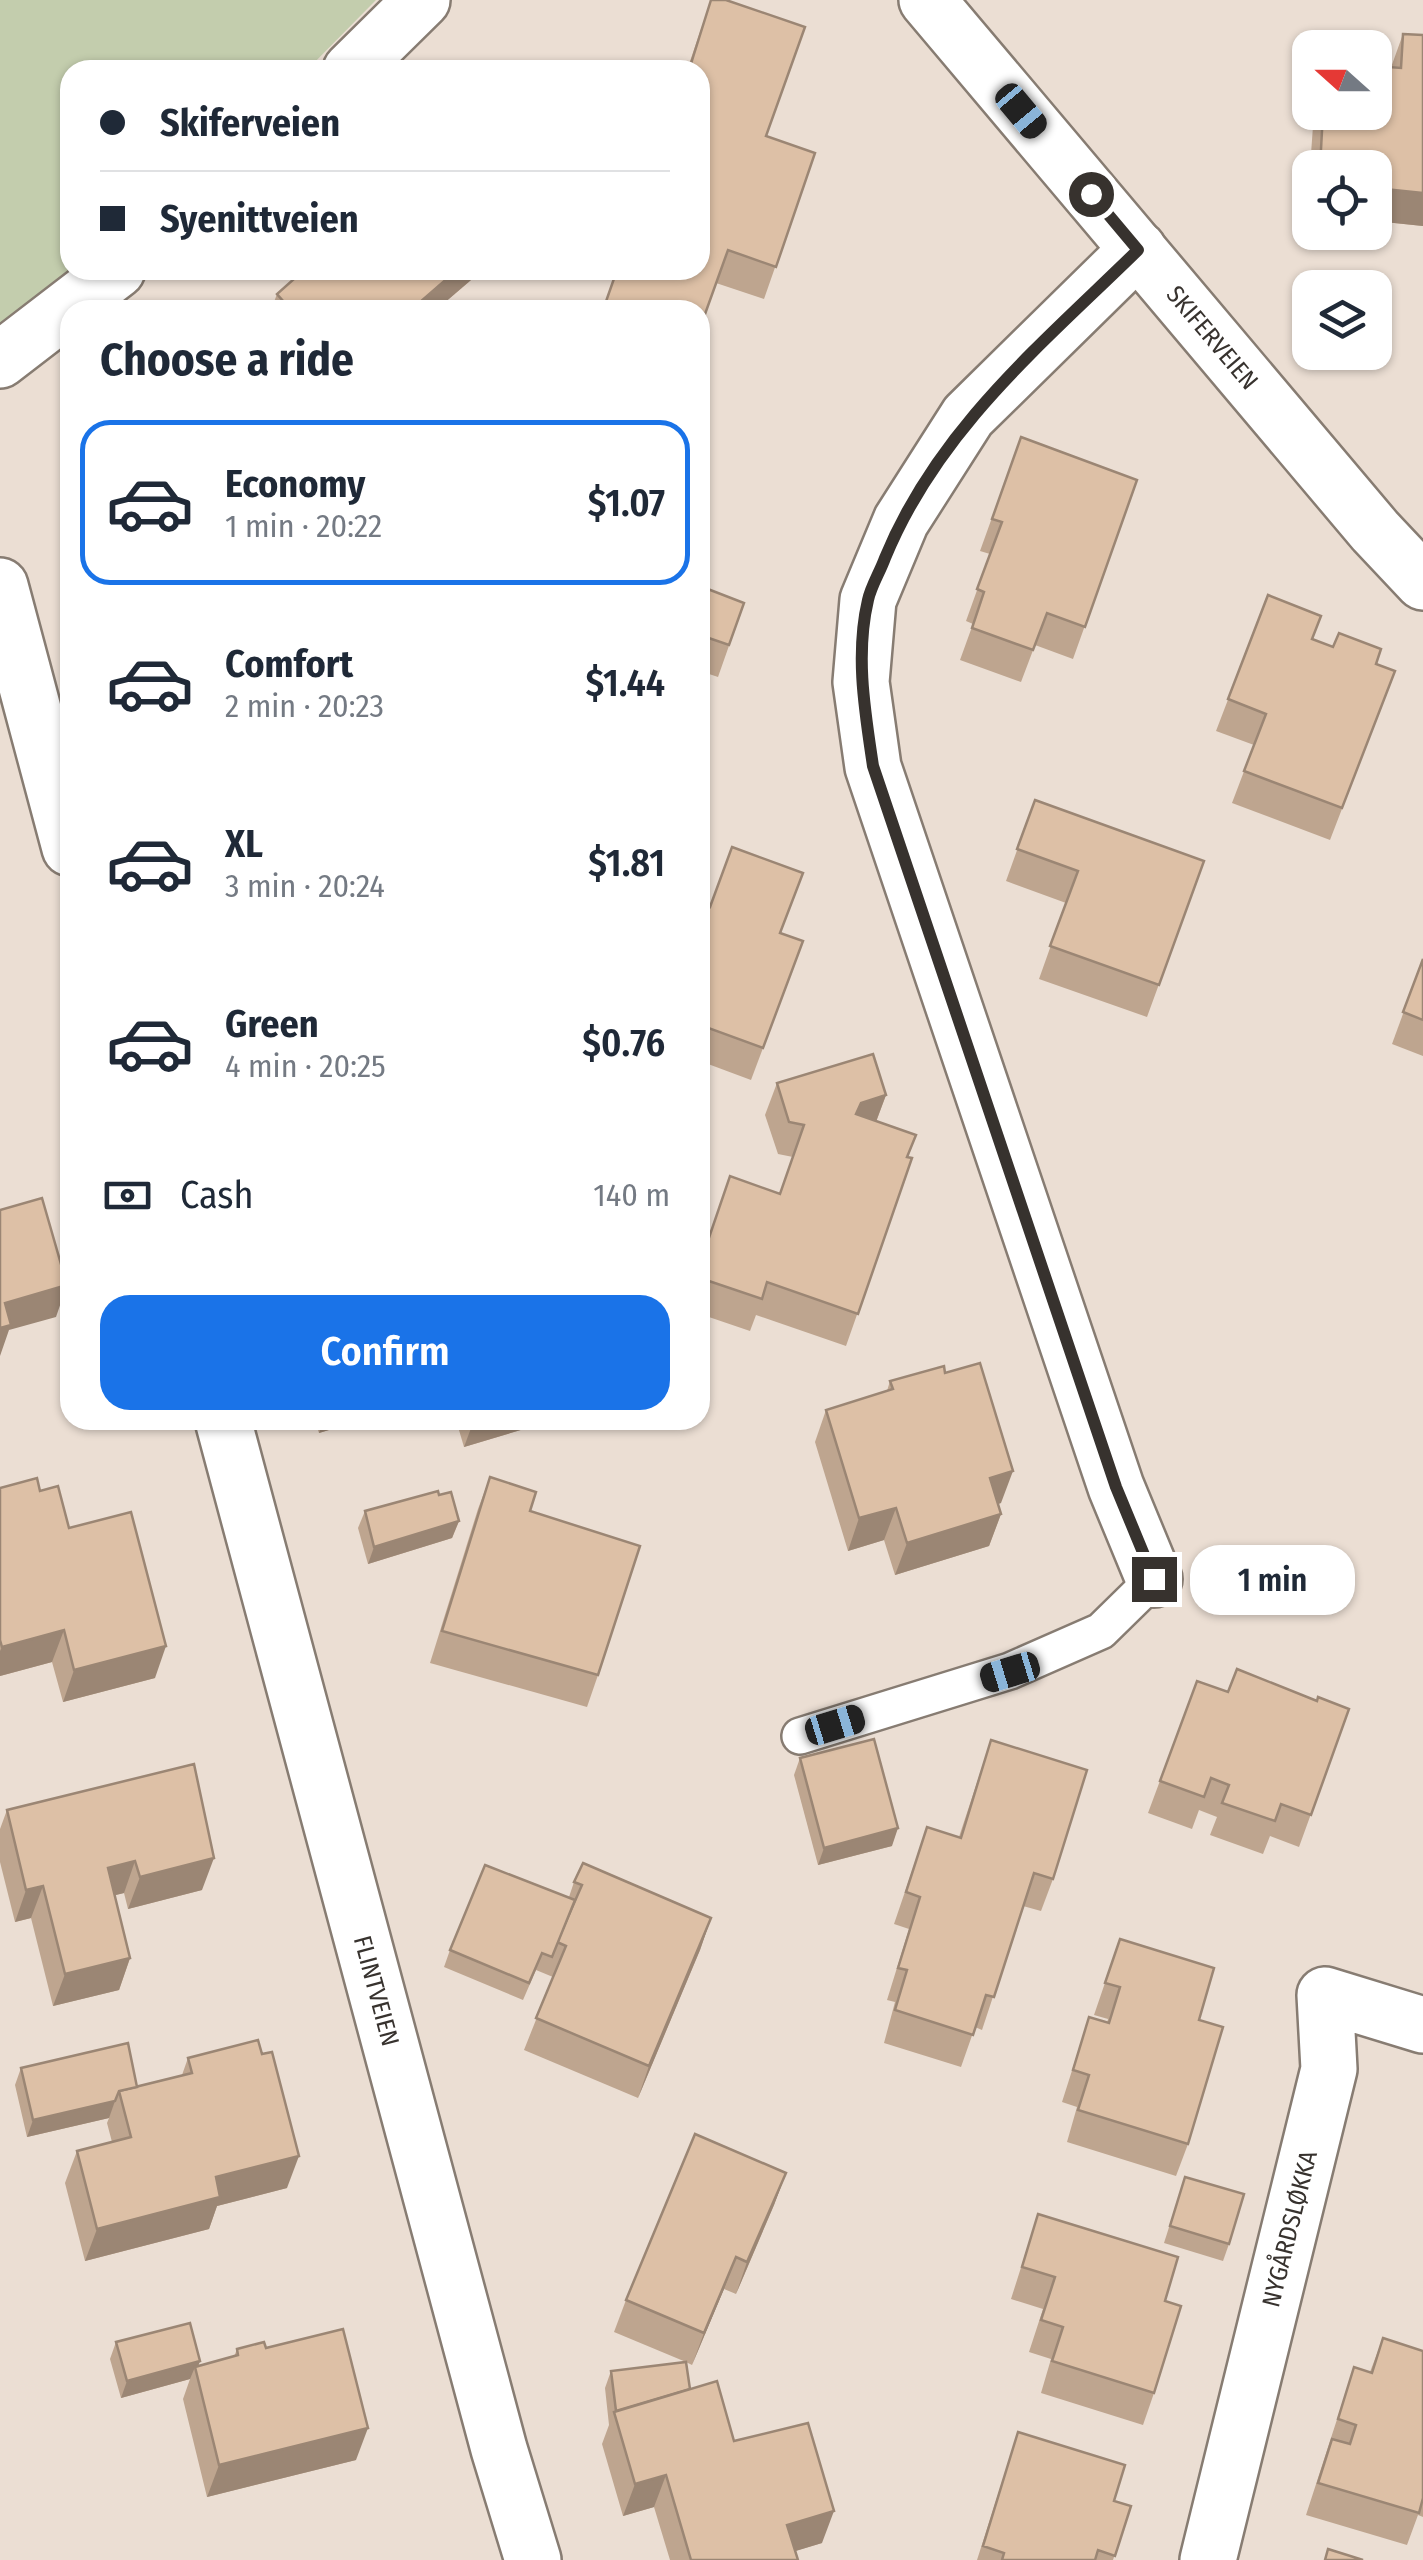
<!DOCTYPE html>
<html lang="en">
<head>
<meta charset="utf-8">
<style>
  :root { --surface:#fff; --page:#f6f6f7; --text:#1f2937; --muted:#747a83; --line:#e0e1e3; --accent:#1a73e8 }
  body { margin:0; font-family:"Fira Sans Condensed",sans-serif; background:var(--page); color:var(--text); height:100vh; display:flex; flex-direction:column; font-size:38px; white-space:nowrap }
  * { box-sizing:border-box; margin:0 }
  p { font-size:32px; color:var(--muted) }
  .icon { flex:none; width:55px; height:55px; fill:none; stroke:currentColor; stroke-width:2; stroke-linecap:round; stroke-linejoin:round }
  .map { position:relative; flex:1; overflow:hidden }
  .panel { position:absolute; left:60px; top:300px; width:650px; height:1130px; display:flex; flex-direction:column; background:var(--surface); border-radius:30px; box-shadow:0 2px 8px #0004 }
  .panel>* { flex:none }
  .guide { position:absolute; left:60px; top:60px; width:650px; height:220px; border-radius:30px; box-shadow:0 2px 8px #0004; display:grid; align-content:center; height:220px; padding:0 40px; background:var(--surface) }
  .needle { width:65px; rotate:291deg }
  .controls { position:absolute; left:1292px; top:30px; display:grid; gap:20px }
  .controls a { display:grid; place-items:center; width:100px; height:100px; border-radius:20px; background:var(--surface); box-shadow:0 2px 8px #0004; font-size:50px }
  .end { position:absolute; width:45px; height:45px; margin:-22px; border:12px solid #37322e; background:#fff; box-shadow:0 0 0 5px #fff }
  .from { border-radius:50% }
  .bubble { position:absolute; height:70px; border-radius:30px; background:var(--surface); box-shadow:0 2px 8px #0004; font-size:32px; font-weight:600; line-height:70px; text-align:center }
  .car { position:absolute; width:30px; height:60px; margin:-30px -15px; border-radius:12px; box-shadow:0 0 8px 2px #0007; background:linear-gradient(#222 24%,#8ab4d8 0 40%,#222 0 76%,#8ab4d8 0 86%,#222 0) }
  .guide b { display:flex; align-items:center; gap:35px; height:95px; font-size:38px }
  .guide b+b { border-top:2px solid var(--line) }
  .guide i { width:25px; height:25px; background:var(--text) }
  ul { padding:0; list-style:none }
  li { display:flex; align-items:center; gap:30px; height:165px; margin:0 20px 15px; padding:0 20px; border:5px solid transparent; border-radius:30px }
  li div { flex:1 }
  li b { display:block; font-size:38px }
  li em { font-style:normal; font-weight:600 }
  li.current { border-color:var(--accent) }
  li>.icon { width:90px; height:90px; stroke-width:1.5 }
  h2 { padding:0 40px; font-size:45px; line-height:120px }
  .pay { display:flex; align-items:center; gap:25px; height:110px; padding:0 40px; font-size:38px }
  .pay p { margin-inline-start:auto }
  .action { display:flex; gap:20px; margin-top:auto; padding:20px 40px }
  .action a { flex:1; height:115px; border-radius:30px; background:var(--accent); color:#fff; font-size:40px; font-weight:600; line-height:115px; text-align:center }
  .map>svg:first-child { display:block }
  .green { fill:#c3cdad }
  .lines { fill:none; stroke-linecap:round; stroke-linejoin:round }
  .lane-casing { stroke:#877c72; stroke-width:40 }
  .street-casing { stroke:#877c72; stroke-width:60 }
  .lane { stroke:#fff; stroke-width:35 }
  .street { stroke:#fff; stroke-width:55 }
  .wall { fill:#bea58f }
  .shaded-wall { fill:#9b8674 }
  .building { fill:#ddc0a6; stroke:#9b8674; stroke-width:2.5 }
  .route { stroke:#37322e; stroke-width:12 }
  .labels { text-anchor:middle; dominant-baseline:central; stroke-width:8; stroke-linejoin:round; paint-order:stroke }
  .street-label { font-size:25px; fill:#37322e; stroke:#fff }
</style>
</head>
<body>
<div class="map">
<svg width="1423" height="2560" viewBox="0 0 1423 2560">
  <rect width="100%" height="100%" fill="#ebded3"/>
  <polygon class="green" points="0,0 376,0 307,70 70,70 71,270 0,324"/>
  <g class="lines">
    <g class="lane-casing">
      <polyline id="lane" points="800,1736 1010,1671 1101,1631 1154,1579"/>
    </g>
    <g class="street-casing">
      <g id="street">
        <polyline points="927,0 1375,531 1423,582"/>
        <polyline points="351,70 422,0"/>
        <polyline points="1138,249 968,416 901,521 868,600 861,682 873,767 1116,1487 1154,1579"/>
        <polyline points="0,360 117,270"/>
        <polyline points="0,586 70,848"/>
        <polyline points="223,1420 499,2449 533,2560"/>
        <polyline points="1208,2560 1329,2069 1325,1995 1423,2025"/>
      </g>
    </g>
    <use href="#lane" class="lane"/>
    <use href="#street" class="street"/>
  </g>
  <g class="wall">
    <polygon points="711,0 766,136 815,153 764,299 716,283 700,70 687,70"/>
    <polygon points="1403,34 1423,35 1423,226 1375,221 1375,168 1310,168 1314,112 1375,112"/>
    <polygon points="1310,170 1310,222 1306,221"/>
    <polygon points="478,274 436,310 271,310 277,294"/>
    <polygon points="1021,437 1137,480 1073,659 1035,645 1021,682 960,660 973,624 966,621 990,554 980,551"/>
    <polygon points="700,586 744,603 718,677 700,671"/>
    <polygon points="1268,595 1312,639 1395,671 1330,840 1232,803 1254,745 1216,731"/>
    <polygon points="1035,800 1204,861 1147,1017 1039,979 1066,903 1006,881"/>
    <polygon points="700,903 803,941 751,1080 700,1061"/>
    <polygon points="1423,959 1423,1056 1392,1044"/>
    <polygon points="777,1083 886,1095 876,1122 908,1157 912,1158 846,1346 756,1315 750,1331 700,1314 700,1262 780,1194 793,1157 778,1154 765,1115"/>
    <polygon points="945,1373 1001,1503 998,1504 1001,1514 989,1546 895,1575 884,1540 848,1551 815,1442 826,1410 887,1391 890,1381"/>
    <polygon points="315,1420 362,1420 319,1433"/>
    <polygon points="456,1420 554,1420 464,1447"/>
    <polygon points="490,1477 530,1511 598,1675 587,1707 430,1663 478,1509"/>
    <polygon points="0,1488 40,1491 69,1528 155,1678 63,1702 52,1662 0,1676"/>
    <polygon points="439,1495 459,1521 452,1538 368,1564 358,1528 365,1511"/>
    <polygon points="1197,1681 1228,1692 1317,1701 1349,1709 1299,1847 1270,1836 1263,1854 1210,1835 1217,1817 1199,1810 1192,1829 1148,1813"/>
    <polygon points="991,1740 1053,1879 1041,1911 1023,1906 982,2030 975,2027 961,2067 884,2043 895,2002 887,2000 909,1929 894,1924 927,1827 959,1837"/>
    <polygon points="800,1758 892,1846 818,1865 794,1775"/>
    <polygon points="194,1764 202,1890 128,1909 124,1893 115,1895 130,1958 119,1990 53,2006 31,1918 15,1922 0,1862 0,1829 7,1810"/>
    <polygon points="574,1882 711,1918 700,1950 638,2098 524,2050 553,1977 536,1970 523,2000 444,1967 450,1950 569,1897"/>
    <polygon points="1120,1939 1199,2020 1188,2144 1176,2176 1067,2142 1077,2107 1062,2102 1089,2017 1107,2023 1108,2019 1094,2015"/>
    <polygon points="188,2058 287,2188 217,2206 209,2229 85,2261 65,2183 77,2151 112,2142 107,2123 109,2118 27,2137 15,2085 21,2068 137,2087 182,2075"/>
    <polygon points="786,2173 774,2205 736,2294 724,2289 692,2365 686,2362 690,2389 822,2543 795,2551 798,2560 670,2560 654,2507 623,2516 602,2444 609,2425 605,2388 611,2371 686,2362 614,2332 626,2300"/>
    <polygon points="1185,2177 1229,2244 1223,2261 1164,2243"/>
    <polygon points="1038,2214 1165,2301 1154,2393 1143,2425 1041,2393 1051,2359 1029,2352 1043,2309 1011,2299"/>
    <polygon points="1383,2338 1423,2351 1423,2517 1418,2515 1407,2545 1306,2515 1354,2367 1370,2372"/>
    <polygon points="116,2342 200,2361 198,2366 234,2357 237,2349 266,2348 356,2460 207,2497 183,2399 190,2379 121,2398 110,2359"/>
    <polygon points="1018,2432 1114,2501 1131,2506 1113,2560 977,2560"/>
  </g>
  <g class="shaded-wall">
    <polygon points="1375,188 1423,193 1423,226 1375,221"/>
    <polygon points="457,270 479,270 478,274 436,310 411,310"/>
    <polygon points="886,1095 874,1127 856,1114 861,1103"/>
    <polygon points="67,1285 56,1317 9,1330 0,1356 0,1316 5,1303"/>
    <polygon points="324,1420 362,1420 319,1433"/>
    <polygon points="474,1420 554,1420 464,1447"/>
    <polygon points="1013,1471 1001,1503 978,1510 990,1478"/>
    <polygon points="896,1508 884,1540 848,1551 859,1518"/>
    <polygon points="1001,1514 989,1546 895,1575 907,1543"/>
    <polygon points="459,1521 452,1538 368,1564 374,1547"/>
    <polygon points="64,1630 52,1662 0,1676 0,1651 2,1647"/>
    <polygon points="166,1646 155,1678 63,1702 74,1670"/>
    <polygon points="898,1828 892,1846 818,1865 824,1848"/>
    <polygon points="214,1858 202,1890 128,1909 140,1877"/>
    <polygon points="135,1861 124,1893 96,1900 108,1868"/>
    <polygon points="43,1886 31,1918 15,1922 26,1890"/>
    <polygon points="711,1918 700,1950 638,2098 649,2066"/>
    <polygon points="130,1958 119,1990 53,2006 65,1974"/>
    <polygon points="115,2101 109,2118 27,2137 33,2120"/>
    <polygon points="299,2156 287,2188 217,2206 209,2229 85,2261 97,2229 216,2177"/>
    <polygon points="786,2173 774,2205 736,2294 747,2262"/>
    <polygon points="736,2257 724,2289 692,2365 704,2333"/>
    <polygon points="200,2361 196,2372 195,2367 190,2379 121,2398 127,2381"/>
    <polygon points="368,2428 356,2460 207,2497 219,2465"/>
    <polygon points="666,2475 654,2507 623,2516 635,2484"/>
    <polygon points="834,2511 822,2543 776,2557 787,2525"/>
  </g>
  <g class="building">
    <polygon points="711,0 726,0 805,27 766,136 815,153 776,267 728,250 700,328 700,310 603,310 617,270 700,270 700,70 689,70"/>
    <polygon points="1403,34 1423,35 1423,193 1375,188 1375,168 1320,168 1323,112 1375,112 1375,66 1401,68"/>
    <polygon points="304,270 457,270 411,310 291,310 277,294"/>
    <polygon points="1021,437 1137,480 1085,627 1047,613 1033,650 972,628 984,592 977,589 1002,522 992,519"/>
    <polygon points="700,586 744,603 729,645 700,635"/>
    <polygon points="1268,595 1321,616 1312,639 1333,647 1339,633 1381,649 1376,664 1395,671 1342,808 1244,771 1266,714 1228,699"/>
    <polygon points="1035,800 1204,861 1159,985 1050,946 1078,871 1017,849"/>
    <polygon points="732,847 803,873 780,933 803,941 763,1048 700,1025 700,903 710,907"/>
    <polygon points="1423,959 1423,1020 1403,1012"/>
    <polygon points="873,1054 886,1095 861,1103 856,1114 916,1135 907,1157 912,1158 858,1314 767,1282 762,1299 700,1278 700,1264 730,1176 780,1194 804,1125 789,1122 777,1083"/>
    <polygon points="42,1198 67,1285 5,1303 11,1325 0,1328 0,1210"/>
    <polygon points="980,1363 1013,1471 990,1478 1001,1514 907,1543 896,1508 859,1518 826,1410 893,1389 890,1381 944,1366 945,1373"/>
    <polygon points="490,1477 536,1492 530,1511 640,1546 598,1675 442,1631"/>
    <polygon points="37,1478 40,1491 58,1486 69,1528 131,1512 166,1646 74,1670 64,1630 2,1647 0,1640 0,1488"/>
    <polygon points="438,1491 439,1495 451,1492 459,1521 374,1547 365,1511"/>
    <polygon points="1237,1669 1317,1701 1318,1697 1349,1709 1311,1815 1281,1804 1275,1821 1222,1803 1229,1785 1211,1778 1204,1797 1160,1781 1197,1681 1228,1692"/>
    <polygon points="874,1739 898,1828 824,1848 800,1758"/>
    <polygon points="991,1740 1087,1770 1053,1879 1034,1873 994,1997 986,1995 973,2035 895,2010 907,1970 898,1968 920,1897 906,1892 927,1827 961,1838"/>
    <polygon points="194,1764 214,1858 140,1877 135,1861 108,1868 130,1958 65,1974 43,1886 26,1890 7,1810"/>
    <polygon points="583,1863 711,1918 649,2066 536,2018 566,1946 557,1942 582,1885 574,1882"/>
    <polygon points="485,1865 575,1900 552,1957 542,1953 529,1983 450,1950"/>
    <polygon points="1120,1939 1214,1968 1199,2020 1223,2027 1188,2144 1078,2110 1089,2075 1073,2070 1089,2017 1109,2023 1120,1987 1105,1983"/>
    <polygon points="258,2040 262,2054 272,2052 299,2156 216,2177 220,2197 97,2229 77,2151 131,2137 119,2091 192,2073 188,2058"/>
    <polygon points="128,2043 137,2087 119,2091 115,2101 33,2120 21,2068"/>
    <polygon points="695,2134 786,2173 747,2262 736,2257 704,2333 626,2300"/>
    <polygon points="1185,2177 1244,2194 1229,2244 1170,2226"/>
    <polygon points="1038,2214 1178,2257 1165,2301 1181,2306 1154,2393 1052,2361 1063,2327 1041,2320 1055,2277 1022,2267"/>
    <polygon points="190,2323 200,2361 127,2381 116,2342"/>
    <polygon points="343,2329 368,2428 219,2465 195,2367 238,2355 237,2349 264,2342 266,2348"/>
    <polygon points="1383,2338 1423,2351 1423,2498 1419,2513 1318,2483 1332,2439 1350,2444 1356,2425 1338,2419 1354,2367 1372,2373"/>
    <polygon points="686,2362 690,2389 616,2411 611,2371"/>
    <polygon points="717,2381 734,2441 808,2423 834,2511 787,2525 798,2560 691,2560 666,2475 635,2484 614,2412"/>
    <polygon points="1018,2432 1125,2465 1114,2501 1131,2506 1115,2556 1098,2550 1095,2560 1002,2560 1004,2553 983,2546"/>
    <polygon points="1328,2549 1363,2560 1325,2560"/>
  </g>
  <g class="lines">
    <path class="route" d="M1091,194l47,56c-97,95 -200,179 -253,308 -5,14 -14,28 -17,42 -13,55 -3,112 5,166l243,721 38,92"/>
  </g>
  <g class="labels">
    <g class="street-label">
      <text transform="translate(1212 338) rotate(50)">SKIFERVEIEN</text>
      <text transform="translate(376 1991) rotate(75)">FLINTVEIEN</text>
      <text transform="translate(1290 2229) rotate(-76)">NYGÅRDSLØKKA</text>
    </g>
  </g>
</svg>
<div class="controls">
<a><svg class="needle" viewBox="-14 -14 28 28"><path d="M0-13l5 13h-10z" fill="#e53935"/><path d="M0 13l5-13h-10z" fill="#747a83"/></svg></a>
<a><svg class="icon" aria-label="locate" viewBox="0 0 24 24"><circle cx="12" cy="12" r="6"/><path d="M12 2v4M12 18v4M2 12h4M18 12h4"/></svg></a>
<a><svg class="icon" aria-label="layers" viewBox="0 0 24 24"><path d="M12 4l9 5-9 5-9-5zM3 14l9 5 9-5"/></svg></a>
</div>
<i class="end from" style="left:1091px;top:194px"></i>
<i class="end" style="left:1154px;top:1579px"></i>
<div class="bubble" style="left:1190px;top:1545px;width:165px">1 min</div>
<i class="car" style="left:1021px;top:111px;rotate:140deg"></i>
<i class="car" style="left:1010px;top:1672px;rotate:253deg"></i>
<i class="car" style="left:835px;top:1725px;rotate:73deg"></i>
<div class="guide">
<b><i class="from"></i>Skiferveien</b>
<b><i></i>Syenittveien</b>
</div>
<section class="panel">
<h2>Choose a ride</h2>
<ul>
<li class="current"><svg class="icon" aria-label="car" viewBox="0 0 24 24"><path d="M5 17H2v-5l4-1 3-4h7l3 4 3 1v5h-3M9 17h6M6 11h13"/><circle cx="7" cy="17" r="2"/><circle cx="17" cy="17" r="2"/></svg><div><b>Economy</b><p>1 min · 20:22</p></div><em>$1.07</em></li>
<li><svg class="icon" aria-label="car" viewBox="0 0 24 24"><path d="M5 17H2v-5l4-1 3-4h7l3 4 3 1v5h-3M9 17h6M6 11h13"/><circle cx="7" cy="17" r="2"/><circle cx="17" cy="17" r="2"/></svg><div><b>Comfort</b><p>2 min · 20:23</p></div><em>$1.44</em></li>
<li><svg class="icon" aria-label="car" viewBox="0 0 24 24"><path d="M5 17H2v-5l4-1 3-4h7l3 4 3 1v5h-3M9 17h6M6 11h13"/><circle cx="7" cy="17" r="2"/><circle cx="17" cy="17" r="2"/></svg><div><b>XL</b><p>3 min · 20:24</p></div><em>$1.81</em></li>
<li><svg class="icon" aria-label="car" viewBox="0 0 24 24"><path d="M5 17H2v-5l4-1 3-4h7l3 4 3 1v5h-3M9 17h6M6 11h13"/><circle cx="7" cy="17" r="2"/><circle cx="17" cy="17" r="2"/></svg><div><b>Green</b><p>4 min · 20:25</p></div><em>$0.76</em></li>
</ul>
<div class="pay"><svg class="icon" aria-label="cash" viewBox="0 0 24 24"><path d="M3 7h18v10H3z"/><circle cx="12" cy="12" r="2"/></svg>Cash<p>140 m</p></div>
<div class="action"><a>Confirm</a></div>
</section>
</div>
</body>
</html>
